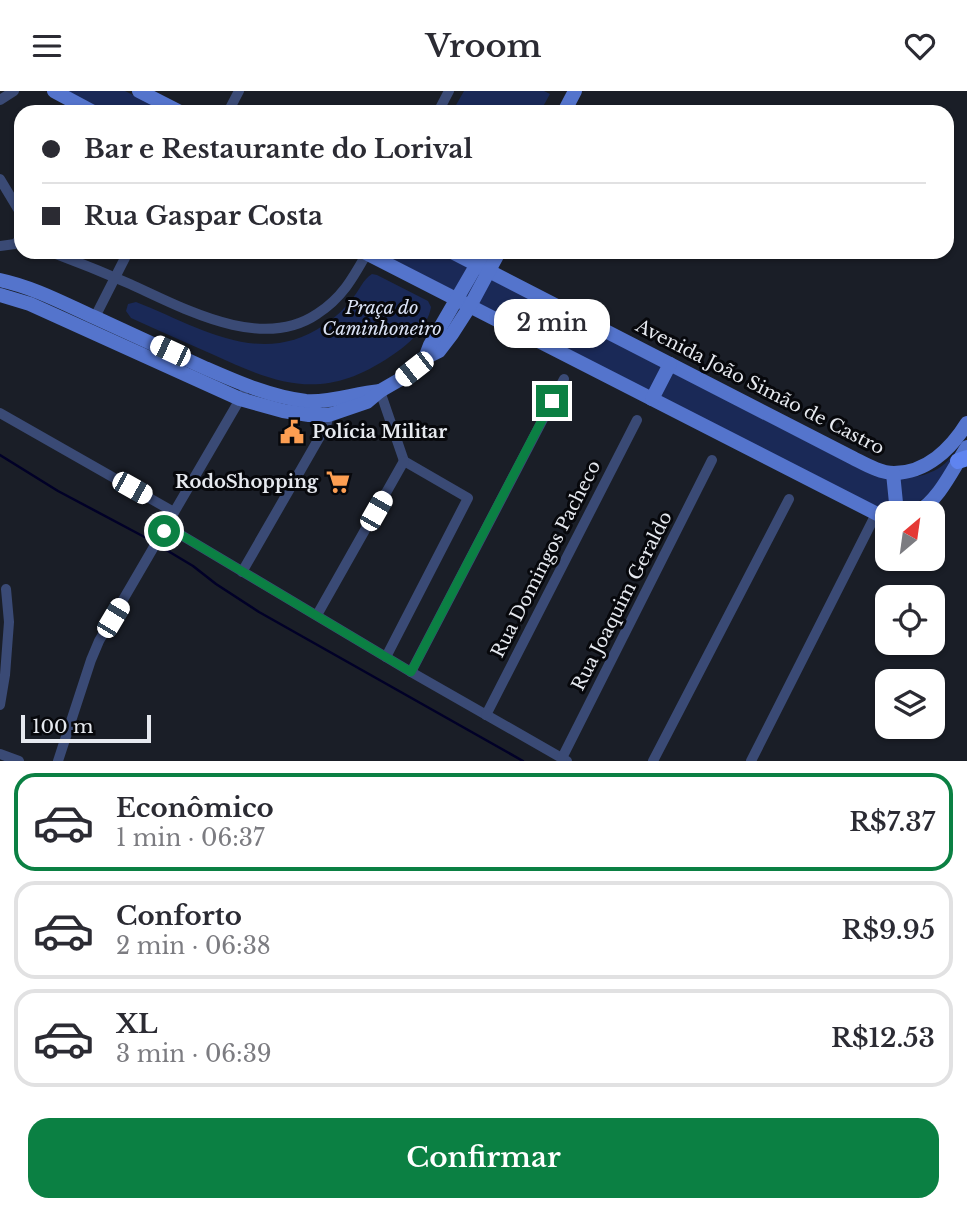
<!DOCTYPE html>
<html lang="pt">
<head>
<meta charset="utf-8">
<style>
  :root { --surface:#fff; --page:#f2f2f3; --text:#2b2b33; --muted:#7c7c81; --line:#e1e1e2; --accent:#0b8043 }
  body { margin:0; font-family:"Libre Baskerville",serif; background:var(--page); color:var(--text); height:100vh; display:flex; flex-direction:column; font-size:26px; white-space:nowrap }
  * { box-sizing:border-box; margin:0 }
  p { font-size:23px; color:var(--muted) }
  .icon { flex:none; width:38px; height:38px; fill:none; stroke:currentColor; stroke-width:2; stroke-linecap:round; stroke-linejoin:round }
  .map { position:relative; height:670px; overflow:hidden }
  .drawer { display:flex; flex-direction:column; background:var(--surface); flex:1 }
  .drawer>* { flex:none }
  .guide { position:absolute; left:14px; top:14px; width:940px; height:154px; border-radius:21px; box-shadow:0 2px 5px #0004; display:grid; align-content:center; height:154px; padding:0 28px; background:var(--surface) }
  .needle { width:46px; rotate:29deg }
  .fabs { position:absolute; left:875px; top:410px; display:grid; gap:14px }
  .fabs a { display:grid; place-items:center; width:70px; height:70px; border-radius:14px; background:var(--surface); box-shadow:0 2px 5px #0004; font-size:35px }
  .scale { position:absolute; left:21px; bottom:18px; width:130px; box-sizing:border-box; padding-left:7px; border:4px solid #e6e9ef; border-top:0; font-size:19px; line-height:24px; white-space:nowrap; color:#e6e9ef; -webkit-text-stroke:5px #07080c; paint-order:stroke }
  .end { position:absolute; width:32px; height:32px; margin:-16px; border:9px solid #0b8043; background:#fff; box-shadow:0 0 0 4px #fff }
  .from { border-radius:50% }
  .bubble { position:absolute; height:49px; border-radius:21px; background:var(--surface); box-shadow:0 2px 5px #0004; font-size:23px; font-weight:600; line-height:49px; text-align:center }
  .car { position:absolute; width:21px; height:42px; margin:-21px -10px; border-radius:9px; box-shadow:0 0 5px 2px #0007; background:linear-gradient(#fff 24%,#345 0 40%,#fff 0 76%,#345 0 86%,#fff 0) }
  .guide b { display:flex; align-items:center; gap:24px; height:66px; font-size:26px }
  .guide b+b { border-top:2px solid var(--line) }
  .guide i { width:18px; height:18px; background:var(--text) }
  ul { padding:12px 0 0; list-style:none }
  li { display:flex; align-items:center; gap:21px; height:98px; margin:0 14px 10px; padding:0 14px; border:4px solid var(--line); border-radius:21px }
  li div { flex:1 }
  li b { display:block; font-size:26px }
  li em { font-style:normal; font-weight:600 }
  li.selected { border-color:var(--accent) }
  li>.icon { width:63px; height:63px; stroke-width:1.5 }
  .button { display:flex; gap:14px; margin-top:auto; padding:14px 28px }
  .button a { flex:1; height:80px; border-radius:21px; background:var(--accent); color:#fff; font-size:28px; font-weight:600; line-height:80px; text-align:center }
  header { display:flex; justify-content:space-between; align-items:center; height:91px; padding:0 28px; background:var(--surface); font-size:32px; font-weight:600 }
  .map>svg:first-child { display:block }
  .green { fill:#1a2957 }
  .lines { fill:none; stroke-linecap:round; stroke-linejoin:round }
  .stream { stroke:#010027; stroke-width:2.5 }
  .minor { stroke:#3a4a75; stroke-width:10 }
  .major { stroke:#5474cc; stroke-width:14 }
  .highway { stroke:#5f84ef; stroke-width:16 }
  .route { stroke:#0b8043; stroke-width:9 }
  .labels { text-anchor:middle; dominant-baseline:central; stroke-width:6; stroke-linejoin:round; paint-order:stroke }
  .park-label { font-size:18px; font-style:italic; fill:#dae2f5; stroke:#07080c }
  .street-label { font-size:18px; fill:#e6e9ef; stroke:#07080c }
  .poi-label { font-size:18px; font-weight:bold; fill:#e6e9ef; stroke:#07080c; text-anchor:start }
</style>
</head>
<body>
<header><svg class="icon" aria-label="menu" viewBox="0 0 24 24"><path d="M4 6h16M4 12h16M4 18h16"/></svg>Vroom<svg class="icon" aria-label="heart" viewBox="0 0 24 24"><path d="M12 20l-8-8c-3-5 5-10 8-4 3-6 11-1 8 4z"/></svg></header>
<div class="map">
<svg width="967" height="670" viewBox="0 0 967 670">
  <rect width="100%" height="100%" fill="#1a1e27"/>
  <g class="green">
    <polygon points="65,0 125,0 167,21 106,21"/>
    <polygon points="464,0 544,0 550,3 540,21 452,21"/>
    <path d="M379,161h59l436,224c22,4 45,4 65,-8 8,-5 14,-13 21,-20 -21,35 -33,64 -80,61z"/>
    <path d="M372,183l5,1 51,26 3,6c-3,20 -24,39 -40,49 -66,45 -110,30 -177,-1 -28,-12 -56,-25 -83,-37l-5,-7 2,-7 8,-2c62,24 124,67 188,23 11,-7 20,-16 28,-26 7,-8 11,-20 20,-25z"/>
  </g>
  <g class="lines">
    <g class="stream">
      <polyline points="0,364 58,400 152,450"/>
      <polyline points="158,454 193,475 216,493 259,521 523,670"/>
    </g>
    <g class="minor">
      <polyline points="0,9 14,0"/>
      <polyline points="228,21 239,0"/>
      <polyline points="438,21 449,0"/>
      <polyline points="0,88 21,123"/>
      <polyline points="0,155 15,153 21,147"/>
      <path d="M51,161c27,10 54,21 79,32 53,24 131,68 187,30 25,-16 36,-36 50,-61"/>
      <polyline points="95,226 128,161"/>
      <polyline points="380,300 404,370 468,407 386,566"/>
      <polyline points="0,322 174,421"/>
      <polyline points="166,435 411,581 567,670"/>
      <polyline points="242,481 326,335 329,324 328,318"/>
      <polyline points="317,524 404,370"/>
      <polyline points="411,581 564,288"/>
      <polyline points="0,614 5,584 9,531 6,498"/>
      <polyline points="486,624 637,329"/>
      <polyline points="0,663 19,670"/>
      <polyline points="562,667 712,369"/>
      <polyline points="58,670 91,569 99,550 243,303"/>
      <polyline points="653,670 789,408"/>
      <polyline points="751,670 876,423"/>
    </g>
    <g class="major">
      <polyline points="54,0 93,21"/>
      <polyline points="139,0 180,21"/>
      <polyline points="564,21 575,0"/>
      <polyline points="364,161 887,428"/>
      <path d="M452,161l401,206c12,6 27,15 41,15 32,0 57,-24 73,-50"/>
      <path d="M0,189c33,7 63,23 94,37 37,17 74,34 111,51 32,14 66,29 101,33 24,2 49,-8 74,-10"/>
      <polyline points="0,204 30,213 240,308 283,320 309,324 329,324 367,311 380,300 399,289 425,267 439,260 452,243 470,215 499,161"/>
      <polyline points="425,267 430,254 484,161"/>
      <polyline points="652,308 670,273"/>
      <polyline points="893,382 897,422"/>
      <path d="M916,422c24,-14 36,-43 51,-66"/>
    </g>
    <polyline class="highway" points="958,370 967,367"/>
  </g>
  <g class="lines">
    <polyline class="route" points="164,440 166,435 411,581 552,310"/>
  </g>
  <defs>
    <g id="civic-bare" transform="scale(1.89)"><path d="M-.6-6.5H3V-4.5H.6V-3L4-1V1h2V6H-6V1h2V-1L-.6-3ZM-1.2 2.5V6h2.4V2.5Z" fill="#fc9e52" stroke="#07080c" stroke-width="2.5" paint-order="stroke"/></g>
    <g id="supermarket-bare" transform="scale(1.89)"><path d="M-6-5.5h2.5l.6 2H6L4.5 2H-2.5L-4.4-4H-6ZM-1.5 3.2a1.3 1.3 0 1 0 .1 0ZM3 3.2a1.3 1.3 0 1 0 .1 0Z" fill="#fc9e52" stroke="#07080c" stroke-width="2.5" paint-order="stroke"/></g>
  </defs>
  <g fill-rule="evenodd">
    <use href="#civic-bare" x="292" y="341"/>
    <use href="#supermarket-bare" x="338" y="391"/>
  </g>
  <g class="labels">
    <g class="park-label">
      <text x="382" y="217">Praça do<tspan x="382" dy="21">Caminhoneiro</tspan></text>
    </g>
    <g class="street-label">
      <text transform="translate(760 296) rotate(27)">Avenida João Simão de Castro</text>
      <text transform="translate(546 468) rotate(-63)">Rua Domingos Pacheco</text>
      <text transform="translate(622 510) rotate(-63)">Rua Joaquim Geraldo</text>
    </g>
    <g class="poi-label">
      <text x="312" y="341">Polícia Militar</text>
      <text x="318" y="391" text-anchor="end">RodoShopping</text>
    </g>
  </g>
</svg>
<div class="fabs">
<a><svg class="needle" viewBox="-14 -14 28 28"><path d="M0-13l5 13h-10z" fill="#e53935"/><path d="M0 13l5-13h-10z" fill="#7c7c81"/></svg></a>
<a><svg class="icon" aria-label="locate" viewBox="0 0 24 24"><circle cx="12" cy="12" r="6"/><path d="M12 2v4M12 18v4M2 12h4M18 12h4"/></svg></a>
<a><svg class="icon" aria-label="layers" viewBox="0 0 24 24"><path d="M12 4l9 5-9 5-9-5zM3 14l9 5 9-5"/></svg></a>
</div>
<div class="scale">100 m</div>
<i class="end from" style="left:164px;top:440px"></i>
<i class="end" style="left:552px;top:310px"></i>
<div class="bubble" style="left:494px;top:208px;width:116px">2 min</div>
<i class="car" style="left:170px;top:260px;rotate:295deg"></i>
<i class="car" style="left:414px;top:278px;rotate:232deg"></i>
<i class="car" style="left:132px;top:397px;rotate:119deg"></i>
<i class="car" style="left:376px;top:420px;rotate:30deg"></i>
<i class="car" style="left:113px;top:527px;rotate:31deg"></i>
<div class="guide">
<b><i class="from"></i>Bar e Restaurante do Lorival</b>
<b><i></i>Rua Gaspar Costa</b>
</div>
</div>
<section class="drawer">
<ul>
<li class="selected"><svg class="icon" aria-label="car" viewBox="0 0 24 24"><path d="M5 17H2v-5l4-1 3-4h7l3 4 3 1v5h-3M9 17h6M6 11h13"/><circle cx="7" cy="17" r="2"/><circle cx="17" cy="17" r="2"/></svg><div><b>Econômico</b><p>1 min · 06:37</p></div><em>R$7.37</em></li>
<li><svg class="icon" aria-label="car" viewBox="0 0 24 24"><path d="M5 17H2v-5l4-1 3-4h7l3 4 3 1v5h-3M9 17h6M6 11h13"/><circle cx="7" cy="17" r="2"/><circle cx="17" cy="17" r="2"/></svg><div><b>Conforto</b><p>2 min · 06:38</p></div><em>R$9.95</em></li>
<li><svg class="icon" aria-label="car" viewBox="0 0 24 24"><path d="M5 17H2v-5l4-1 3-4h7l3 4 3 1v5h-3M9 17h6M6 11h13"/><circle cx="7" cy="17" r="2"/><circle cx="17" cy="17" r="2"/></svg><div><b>XL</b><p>3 min · 06:39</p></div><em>R$12.53</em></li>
</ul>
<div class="button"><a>Confirmar</a></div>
</section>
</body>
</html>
